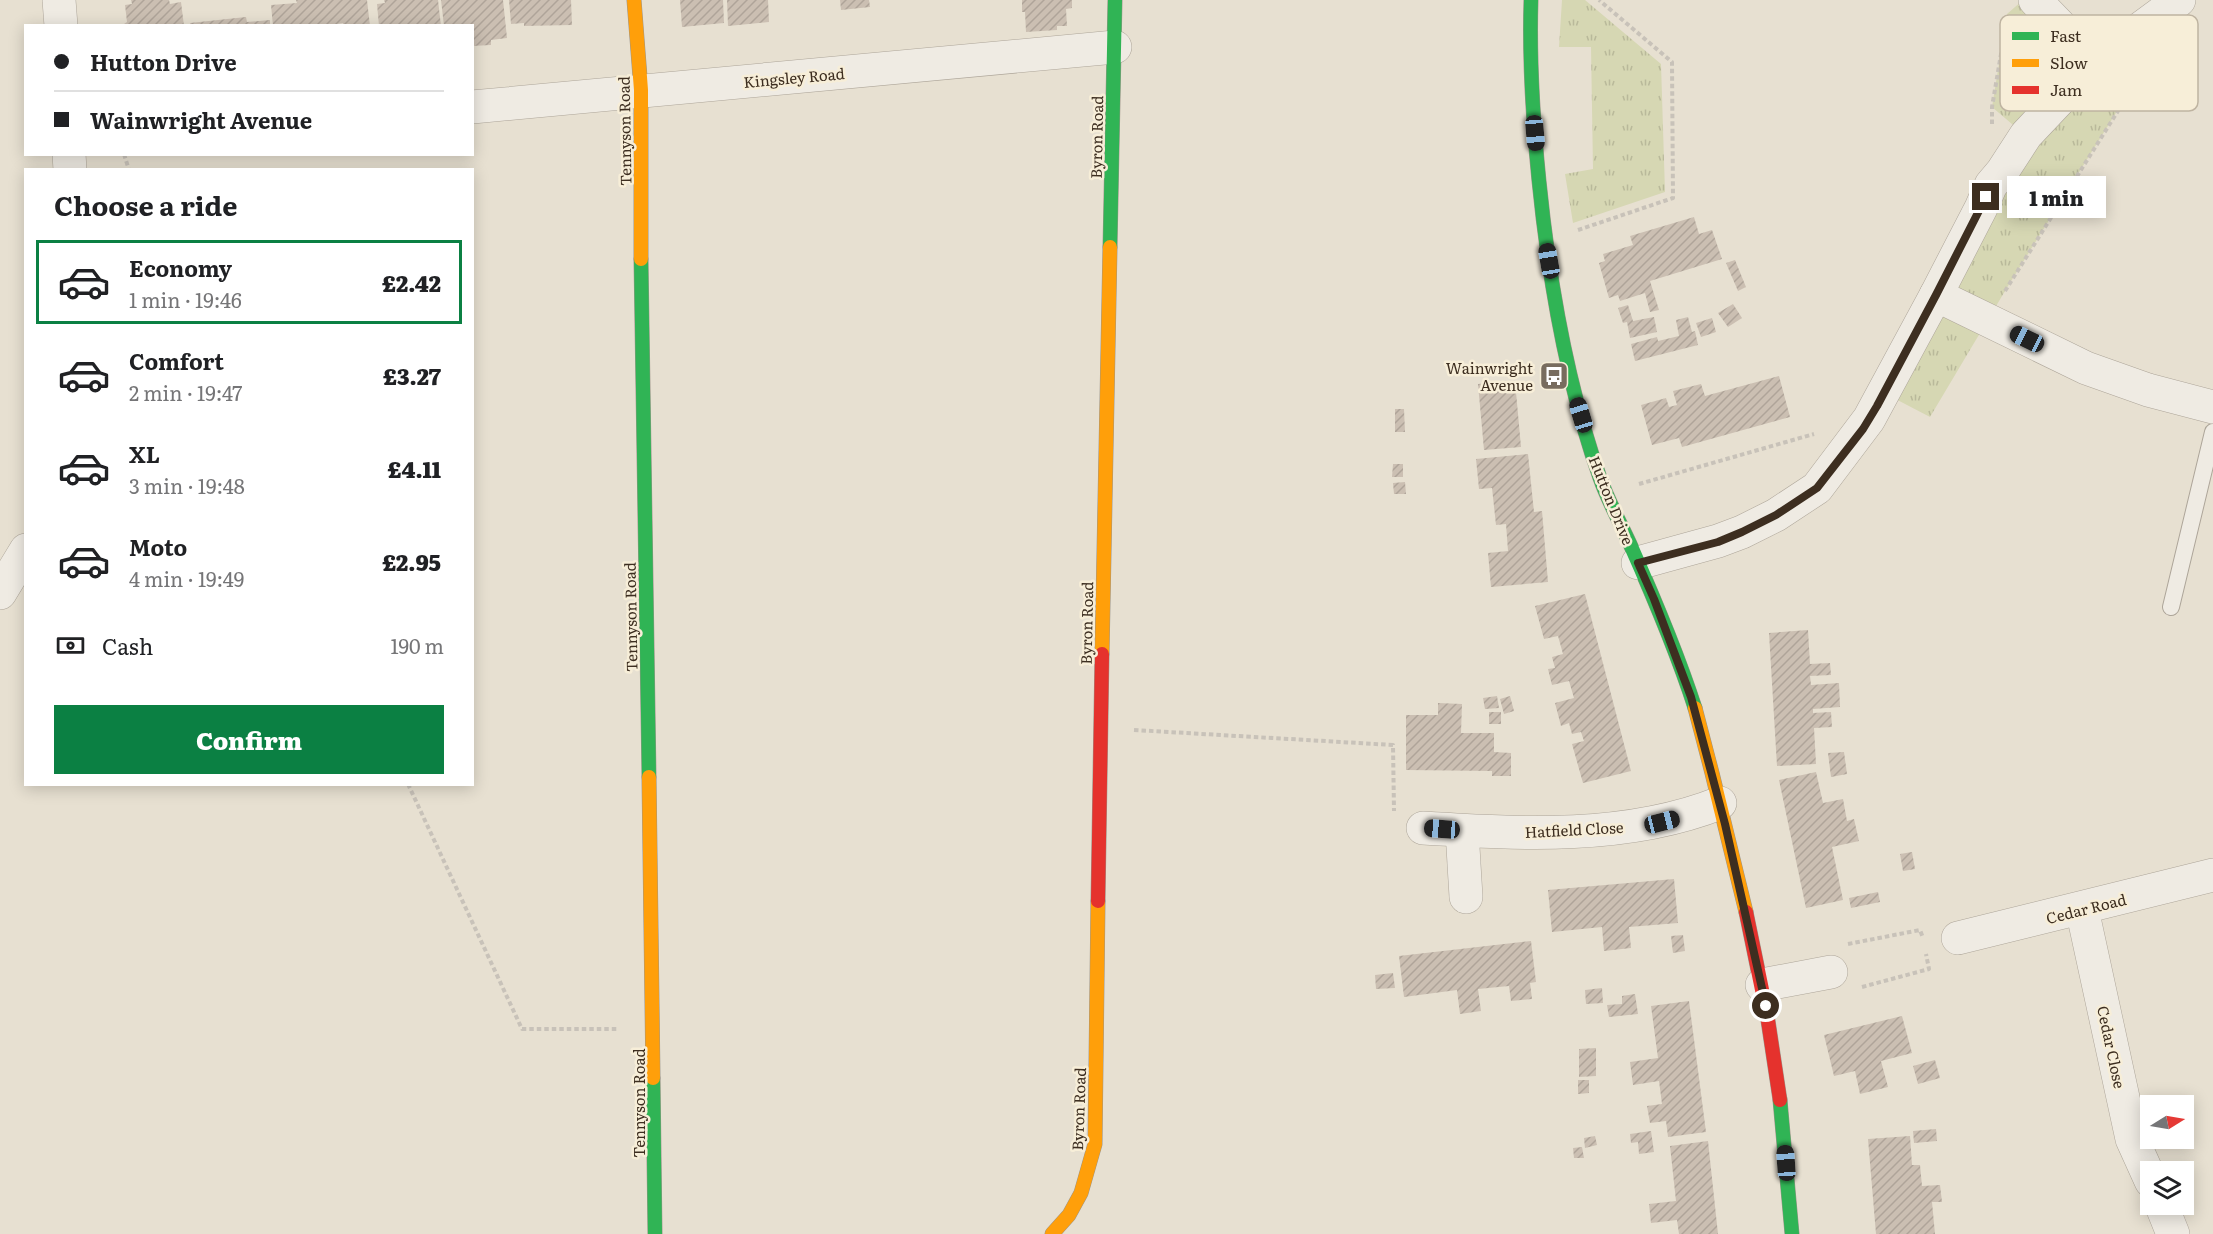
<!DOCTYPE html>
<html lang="en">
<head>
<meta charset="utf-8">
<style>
  :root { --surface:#fff; --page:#f2f2f2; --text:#202124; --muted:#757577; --line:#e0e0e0; --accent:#0b8043 }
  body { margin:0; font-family:Literata,serif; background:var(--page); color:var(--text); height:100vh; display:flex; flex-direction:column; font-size:22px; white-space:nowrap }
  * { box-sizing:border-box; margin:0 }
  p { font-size:20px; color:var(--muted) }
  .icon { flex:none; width:33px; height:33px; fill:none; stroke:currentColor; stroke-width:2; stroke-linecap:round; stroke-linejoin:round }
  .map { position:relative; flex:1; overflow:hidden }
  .side { position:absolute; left:24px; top:168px; width:450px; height:618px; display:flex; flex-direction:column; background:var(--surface); border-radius:0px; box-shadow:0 3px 15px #0003 }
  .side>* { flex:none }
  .guide { position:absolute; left:24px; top:24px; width:450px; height:132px; border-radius:0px; box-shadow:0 3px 15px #0003; display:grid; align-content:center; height:132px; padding:0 30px; background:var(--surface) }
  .needle { width:39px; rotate:79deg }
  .fabs { position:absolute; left:2140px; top:1095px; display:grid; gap:12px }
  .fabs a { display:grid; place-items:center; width:54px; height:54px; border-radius:0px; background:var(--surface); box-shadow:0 3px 15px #0003; font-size:30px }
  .end { position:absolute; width:27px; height:27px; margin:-14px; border:8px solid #3d2e20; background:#fff; box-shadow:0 0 0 3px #fff }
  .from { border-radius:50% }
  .bubble { position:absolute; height:42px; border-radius:0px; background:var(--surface); box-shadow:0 3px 15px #0003; font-size:20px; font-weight:800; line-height:42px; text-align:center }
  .car { position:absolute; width:18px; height:36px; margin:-18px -9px; border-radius:8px; box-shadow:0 0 4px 2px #0007; background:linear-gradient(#222 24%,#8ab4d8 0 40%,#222 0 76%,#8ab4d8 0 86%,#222 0) }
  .guide b { display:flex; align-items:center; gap:21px; height:57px; font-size:22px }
  .guide b+b { border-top:2px solid var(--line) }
  .guide i { width:15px; height:15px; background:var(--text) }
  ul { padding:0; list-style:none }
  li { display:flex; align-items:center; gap:18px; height:84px; margin:0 12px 9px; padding:0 18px; border:3px solid transparent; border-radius:0px }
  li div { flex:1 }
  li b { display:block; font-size:22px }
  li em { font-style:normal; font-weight:800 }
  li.current { border-color:var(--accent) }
  li>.icon { width:54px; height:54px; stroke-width:1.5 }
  h2 { padding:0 30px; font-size:27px; line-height:72px }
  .pay { display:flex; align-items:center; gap:15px; height:66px; padding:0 30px; font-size:22px }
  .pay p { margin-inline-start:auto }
  .primary-button { display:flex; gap:12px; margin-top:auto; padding:12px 30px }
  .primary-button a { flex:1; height:69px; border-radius:0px; background:var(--accent); color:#fff; font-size:24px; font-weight:800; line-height:69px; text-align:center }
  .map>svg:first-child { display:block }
  .grass { fill:url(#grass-tufts) }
  .building { fill:url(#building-hatch) }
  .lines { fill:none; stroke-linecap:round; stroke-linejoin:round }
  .lane-casing { stroke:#ada599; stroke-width:18 }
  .street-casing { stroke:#ada599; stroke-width:34 }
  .fast-casing { stroke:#9c958a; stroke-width:15 }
  .slow-casing { stroke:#9c958a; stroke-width:15 }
  .jam-casing { stroke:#9c958a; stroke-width:15 }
  .path { stroke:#c8c2b9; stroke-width:4; stroke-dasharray:4.5 3; stroke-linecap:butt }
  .lane { stroke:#efebe3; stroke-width:16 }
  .street { stroke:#efebe3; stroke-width:33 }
  .fast { stroke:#30b455; stroke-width:14 }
  .slow { stroke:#ff9f0a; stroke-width:14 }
  .jam { stroke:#e5322d; stroke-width:14 }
  .route { stroke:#3d2e20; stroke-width:8 }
  .labels { text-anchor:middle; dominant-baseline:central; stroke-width:5; stroke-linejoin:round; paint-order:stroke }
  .street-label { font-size:15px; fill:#3d2e20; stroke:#f7eed8 }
  .poi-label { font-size:15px; fill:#3d2e20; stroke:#f7eed8; text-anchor:end }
  .key { fill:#f7eed8; stroke:#bfb4a1; stroke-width:1.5 }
  .key-label { font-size:16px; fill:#3d2e20 }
</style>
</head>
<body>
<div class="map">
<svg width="2213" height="1234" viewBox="0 0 2213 1234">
  <defs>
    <pattern id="grass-tufts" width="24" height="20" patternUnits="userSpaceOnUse" patternTransform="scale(1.5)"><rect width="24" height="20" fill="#d6d7b3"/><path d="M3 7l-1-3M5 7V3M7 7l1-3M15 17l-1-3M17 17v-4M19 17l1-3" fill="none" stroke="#b9b99a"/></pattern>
    <pattern id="building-hatch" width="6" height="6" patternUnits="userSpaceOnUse" patternTransform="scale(1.5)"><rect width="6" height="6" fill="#cbbfb2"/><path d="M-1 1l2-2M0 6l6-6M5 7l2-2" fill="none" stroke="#afa499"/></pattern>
  </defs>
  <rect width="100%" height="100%" fill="#e7e0d1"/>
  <g class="grass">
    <polygon points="1562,0 1585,0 1661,64 1665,192 1573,223 1565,174 1593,169 1591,47 1559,47"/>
    <polygon points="2023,0 2095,62 2110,79 2136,55 2149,60 2008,286 1930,417 1884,393 2026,136 1992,107 2007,14"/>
  </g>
  <g class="building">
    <polygon points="131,0 169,0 170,4 181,2 184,26 121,26 127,22 125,5 132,4"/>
    <polygon points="296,0 367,0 370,26 344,26 343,23 324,26 273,26 271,5 297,3"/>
    <polygon points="384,0 438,0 441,26 379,26 377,4 385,3"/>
    <polygon points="441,0 503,0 507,38 491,40 491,45 472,46 472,26 444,26"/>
    <polygon points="509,0 571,0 572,25 524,26 524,23 511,24"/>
    <polygon points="680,0 723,0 724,23 682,27"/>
    <polygon points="727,0 768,0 769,22 728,26"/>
    <polygon points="840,0 869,0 870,7 841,10"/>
    <polygon points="1022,0 1072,0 1072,8 1066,9 1067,26 1057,26 1057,30 1026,32 1025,12 1022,12"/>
    <polygon points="246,17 247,22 270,20 270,26 191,26 190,23"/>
    <polygon points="1694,217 1699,234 1712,230 1722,259 1650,281 1659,310 1650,312 1645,293 1620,301 1618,295 1609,298 1599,263 1605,261 1603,254 1633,245 1630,236"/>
    <polygon points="1735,260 1746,287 1738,291 1726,263"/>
    <polygon points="1733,304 1742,318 1728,327 1718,313"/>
    <polygon points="1628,305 1633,321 1654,317 1657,332 1630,338 1627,322 1623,323 1618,308"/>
    <polygon points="1688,317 1692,332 1695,331 1698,345 1635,361 1631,344 1657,337 1658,341 1679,336 1676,320"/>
    <polygon points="1712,318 1716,332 1701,337 1696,323"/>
    <polygon points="1779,376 1790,417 1682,447 1679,438 1652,445 1641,405 1666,398 1669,407 1677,405 1673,391 1701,384 1705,396"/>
    <polygon points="1515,381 1521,447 1484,450 1478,384"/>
    <polygon points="1395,409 1404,409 1405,432 1395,432"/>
    <polygon points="1528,454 1534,512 1542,511 1548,582 1491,587 1488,553 1508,551 1506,524 1496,525 1492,488 1479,489 1476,459"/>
    <polygon points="1393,464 1403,464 1403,477 1392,477"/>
    <polygon points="1405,482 1406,494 1394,494 1393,483"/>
    <polygon points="1585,594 1631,771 1583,783 1572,744 1584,741 1581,732 1572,734 1569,723 1561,726 1555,703 1574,698 1569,681 1552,685 1548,669 1555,668 1552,657 1563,654 1558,636 1544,639 1535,606"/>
    <polygon points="1808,630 1810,664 1830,663 1831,675 1810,676 1811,685 1839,683 1840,707 1813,709 1813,713 1831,712 1832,727 1814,728 1816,764 1777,766 1769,633"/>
    <polygon points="1497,696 1499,708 1485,709 1483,698"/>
    <polygon points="1510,696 1514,711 1504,714 1500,699"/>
    <polygon points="1438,703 1462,704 1461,733 1494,733 1494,752 1511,753 1511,776 1492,776 1492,771 1406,770 1406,715 1438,715"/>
    <rect x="1489" y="712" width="12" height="12"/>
    <polygon points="1844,752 1847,774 1831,777 1828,753"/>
    <polygon points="1816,772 1823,803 1843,799 1847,821 1854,819 1859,841 1832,847 1843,900 1806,908 1779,780"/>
    <polygon points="1912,852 1915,869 1903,871 1900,854"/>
    <polygon points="1674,879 1678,923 1629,927 1631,948 1604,951 1602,927 1552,932 1548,890"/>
    <polygon points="1878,892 1880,902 1851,908 1849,898"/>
    <polygon points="1683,935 1685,951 1673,953 1671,936"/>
    <polygon points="1531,941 1536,982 1530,983 1532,999 1511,1001 1509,986 1478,989 1481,1011 1460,1014 1457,990 1404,997 1399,956"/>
    <polygon points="1393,973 1395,988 1376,989 1375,975"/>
    <polygon points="1602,988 1603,1003 1586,1004 1585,990"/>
    <polygon points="1635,994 1638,1014 1609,1017 1607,1005 1622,1004 1622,996"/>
    <polygon points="1689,1001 1706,1132 1668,1137 1666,1121 1650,1123 1647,1106 1662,1104 1659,1081 1633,1085 1630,1062 1658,1058 1651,1006"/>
    <polygon points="1902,1016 1912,1053 1881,1061 1888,1087 1860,1094 1855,1071 1834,1076 1824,1035"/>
    <polygon points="1596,1048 1596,1076 1579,1077 1579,1049"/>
    <polygon points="1935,1060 1940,1078 1918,1084 1913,1066"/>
    <polygon points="1578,1080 1589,1080 1589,1093 1578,1094"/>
    <polygon points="1936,1129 1937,1141 1914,1143 1913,1131"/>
    <polygon points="1651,1131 1654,1152 1639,1154 1638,1142 1631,1143 1630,1134"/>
    <polygon points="1595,1136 1597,1145 1585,1148 1584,1138"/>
    <polygon points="1910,1136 1912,1165 1920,1165 1922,1186 1940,1185 1942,1202 1932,1202 1935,1234 1876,1234 1868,1139"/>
    <polygon points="1708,1141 1718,1234 1679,1234 1677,1220 1651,1223 1649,1204 1676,1201 1670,1146"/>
    <polygon points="1582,1147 1584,1158 1574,1158 1573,1148"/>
  </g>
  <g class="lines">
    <g class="lane-casing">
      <polyline id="lane" points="2171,607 2213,432"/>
    </g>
    <g class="street-casing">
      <g id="street">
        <polyline points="59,0 61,26"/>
        <polyline points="2035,0 2095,62"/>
        <polyline points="472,107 1115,47"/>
        <polyline points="69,154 70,170"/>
        <polyline points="1936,295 2086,368 2148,390 2213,407"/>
        <polyline points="1638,563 1718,541 1742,532 1776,515 1817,488 1869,419 1936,295 1981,208 1991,185 2002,172 2026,135 2095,62 2179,0"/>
        <polyline points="0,593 26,550"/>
        <path d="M1423,828c99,6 204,12 297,-25"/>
        <polyline points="1462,831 1466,897"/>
        <polyline points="2082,909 2132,1139 2151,1181"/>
        <polyline points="1958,938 2213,875"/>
        <polyline points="1762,985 1831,972"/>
        <polyline points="2161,1204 2173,1234"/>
      </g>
    </g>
    <g class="fast-casing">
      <g id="fast">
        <path d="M1531,0c-2,61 2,121 8,181 10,100 27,201 61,297 8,23 20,44 30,66 24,54 47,108 65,164"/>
        <polyline points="1110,247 1115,0"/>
        <polyline points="641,259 649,777"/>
        <polyline points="653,1078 655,1234"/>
        <polyline points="1780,1100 1792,1234"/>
      </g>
    </g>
    <g class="slow-casing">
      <g id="slow">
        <polyline points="634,0 641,90 641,259"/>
        <polyline points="1102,654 1110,247"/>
        <polyline points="1695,708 1712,773 1746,912"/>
        <polyline points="649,777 653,1078"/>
        <polyline points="1052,1234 1069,1215 1081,1193 1095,1144 1098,901"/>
      </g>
    </g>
    <g class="jam-casing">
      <g id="jam">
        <polyline points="1098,901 1102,654"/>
        <polyline points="1746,912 1767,1014 1780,1100"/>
      </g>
    </g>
    <g class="path">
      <polyline points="1992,124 1992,107 2007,19"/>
      <polyline points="124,154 129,170"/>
      <polyline points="1578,230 1673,198 1672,62 1599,0"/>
      <polyline points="2005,291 2143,71"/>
      <polyline points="1639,484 1814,434"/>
      <polyline points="1134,730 1393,745 1394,811"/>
      <polyline points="408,784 522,1029 618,1029"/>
      <polyline points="1848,944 1920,930 1923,938"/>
      <polyline points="1862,987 1929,969 1926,954"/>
    </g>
    <use href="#lane" class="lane"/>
    <use href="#street" class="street"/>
    <use href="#fast" class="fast"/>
    <use href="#slow" class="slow"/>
    <use href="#jam" class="jam"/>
  </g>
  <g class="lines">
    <polyline class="route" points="1766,1006 1725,824 1691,697 1654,599 1638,563 1718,542 1742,532 1776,515 1817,488 1863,429 1877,406 1936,295 1986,197"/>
  </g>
  <defs>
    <g id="bus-square" transform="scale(1.5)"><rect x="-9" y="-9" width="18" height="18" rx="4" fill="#786c5e" stroke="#f7eed8"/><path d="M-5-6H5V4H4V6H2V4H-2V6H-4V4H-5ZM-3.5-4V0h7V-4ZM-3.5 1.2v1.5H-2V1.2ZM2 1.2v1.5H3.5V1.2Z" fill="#fff"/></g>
  </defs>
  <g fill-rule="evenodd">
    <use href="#bus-square" x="1554" y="376"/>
  </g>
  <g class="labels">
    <g class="street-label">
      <text transform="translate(794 77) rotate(-5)">Kingsley Road</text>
      <text transform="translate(624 131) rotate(-91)">Tennyson Road</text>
      <text transform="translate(1096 137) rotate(-89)">Byron Road</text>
      <text transform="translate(1612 500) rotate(68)">Hutton Drive</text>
      <text transform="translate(630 617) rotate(-91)">Tennyson Road</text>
      <text transform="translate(1086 623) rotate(-89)">Byron Road</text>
      <text transform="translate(1574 829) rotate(-3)">Hatfield Close</text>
      <text transform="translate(2086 908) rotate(-14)">Cedar Road</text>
      <text transform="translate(2112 1047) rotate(78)">Cedar Close</text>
      <text transform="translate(638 1103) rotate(-90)">Tennyson Road</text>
      <text transform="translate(1078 1109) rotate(-88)">Byron Road</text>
    </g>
    <g class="poi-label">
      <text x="1533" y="367">Wainwright<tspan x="1533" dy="17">Avenue</tspan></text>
    </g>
  </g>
  <rect x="2000" y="15" width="198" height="96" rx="9" class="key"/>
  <rect x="2012" y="32" width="27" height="8" fill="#30b455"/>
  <rect x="2012" y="59" width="27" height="8" fill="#ff9f0a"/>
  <rect x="2012" y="86" width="27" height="8" fill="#e5322d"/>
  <g class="key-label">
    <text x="2050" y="42">Fast</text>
    <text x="2050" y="69">Slow</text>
    <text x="2050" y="96">Jam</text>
  </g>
</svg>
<div class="fabs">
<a><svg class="needle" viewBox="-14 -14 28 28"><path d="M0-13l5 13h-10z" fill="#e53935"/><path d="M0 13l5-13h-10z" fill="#757577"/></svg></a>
<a><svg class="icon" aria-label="layers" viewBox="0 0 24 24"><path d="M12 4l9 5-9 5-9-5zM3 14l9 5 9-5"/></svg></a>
</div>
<i class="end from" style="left:1766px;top:1006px"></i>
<i class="end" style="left:1986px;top:197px"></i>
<div class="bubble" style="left:2007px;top:176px;width:99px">1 min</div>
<i class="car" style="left:1535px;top:133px;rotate:175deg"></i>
<i class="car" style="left:1549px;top:261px;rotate:350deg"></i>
<i class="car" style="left:2027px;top:339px;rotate:296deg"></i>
<i class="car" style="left:1581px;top:415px;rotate:343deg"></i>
<i class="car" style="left:1662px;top:822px;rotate:76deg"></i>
<i class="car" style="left:1442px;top:829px;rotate:274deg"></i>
<i class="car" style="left:1786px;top:1163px;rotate:356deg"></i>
<div class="guide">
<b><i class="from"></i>Hutton Drive</b>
<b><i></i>Wainwright Avenue</b>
</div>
<section class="side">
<h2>Choose a ride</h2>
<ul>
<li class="current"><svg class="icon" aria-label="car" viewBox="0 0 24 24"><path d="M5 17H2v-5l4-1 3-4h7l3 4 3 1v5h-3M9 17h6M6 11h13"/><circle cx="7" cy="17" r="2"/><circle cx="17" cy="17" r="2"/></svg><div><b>Economy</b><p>1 min · 19:46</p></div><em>£2.42</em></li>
<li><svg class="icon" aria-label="car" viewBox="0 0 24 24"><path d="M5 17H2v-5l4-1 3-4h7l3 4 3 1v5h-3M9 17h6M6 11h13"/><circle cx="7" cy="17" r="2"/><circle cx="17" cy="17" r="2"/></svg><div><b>Comfort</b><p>2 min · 19:47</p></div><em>£3.27</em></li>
<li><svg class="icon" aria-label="car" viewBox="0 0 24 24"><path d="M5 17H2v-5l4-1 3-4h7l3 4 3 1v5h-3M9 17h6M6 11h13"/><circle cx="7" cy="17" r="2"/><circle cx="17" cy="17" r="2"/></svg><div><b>XL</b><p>3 min · 19:48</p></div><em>£4.11</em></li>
<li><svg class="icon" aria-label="car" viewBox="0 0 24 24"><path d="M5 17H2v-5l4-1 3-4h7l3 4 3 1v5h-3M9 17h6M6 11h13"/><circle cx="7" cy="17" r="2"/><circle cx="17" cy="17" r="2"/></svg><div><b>Moto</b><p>4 min · 19:49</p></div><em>£2.95</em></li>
</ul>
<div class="pay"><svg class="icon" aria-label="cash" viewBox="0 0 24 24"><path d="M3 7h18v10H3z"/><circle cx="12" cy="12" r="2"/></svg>Cash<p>190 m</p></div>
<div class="primary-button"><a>Confirm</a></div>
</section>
</div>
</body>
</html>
